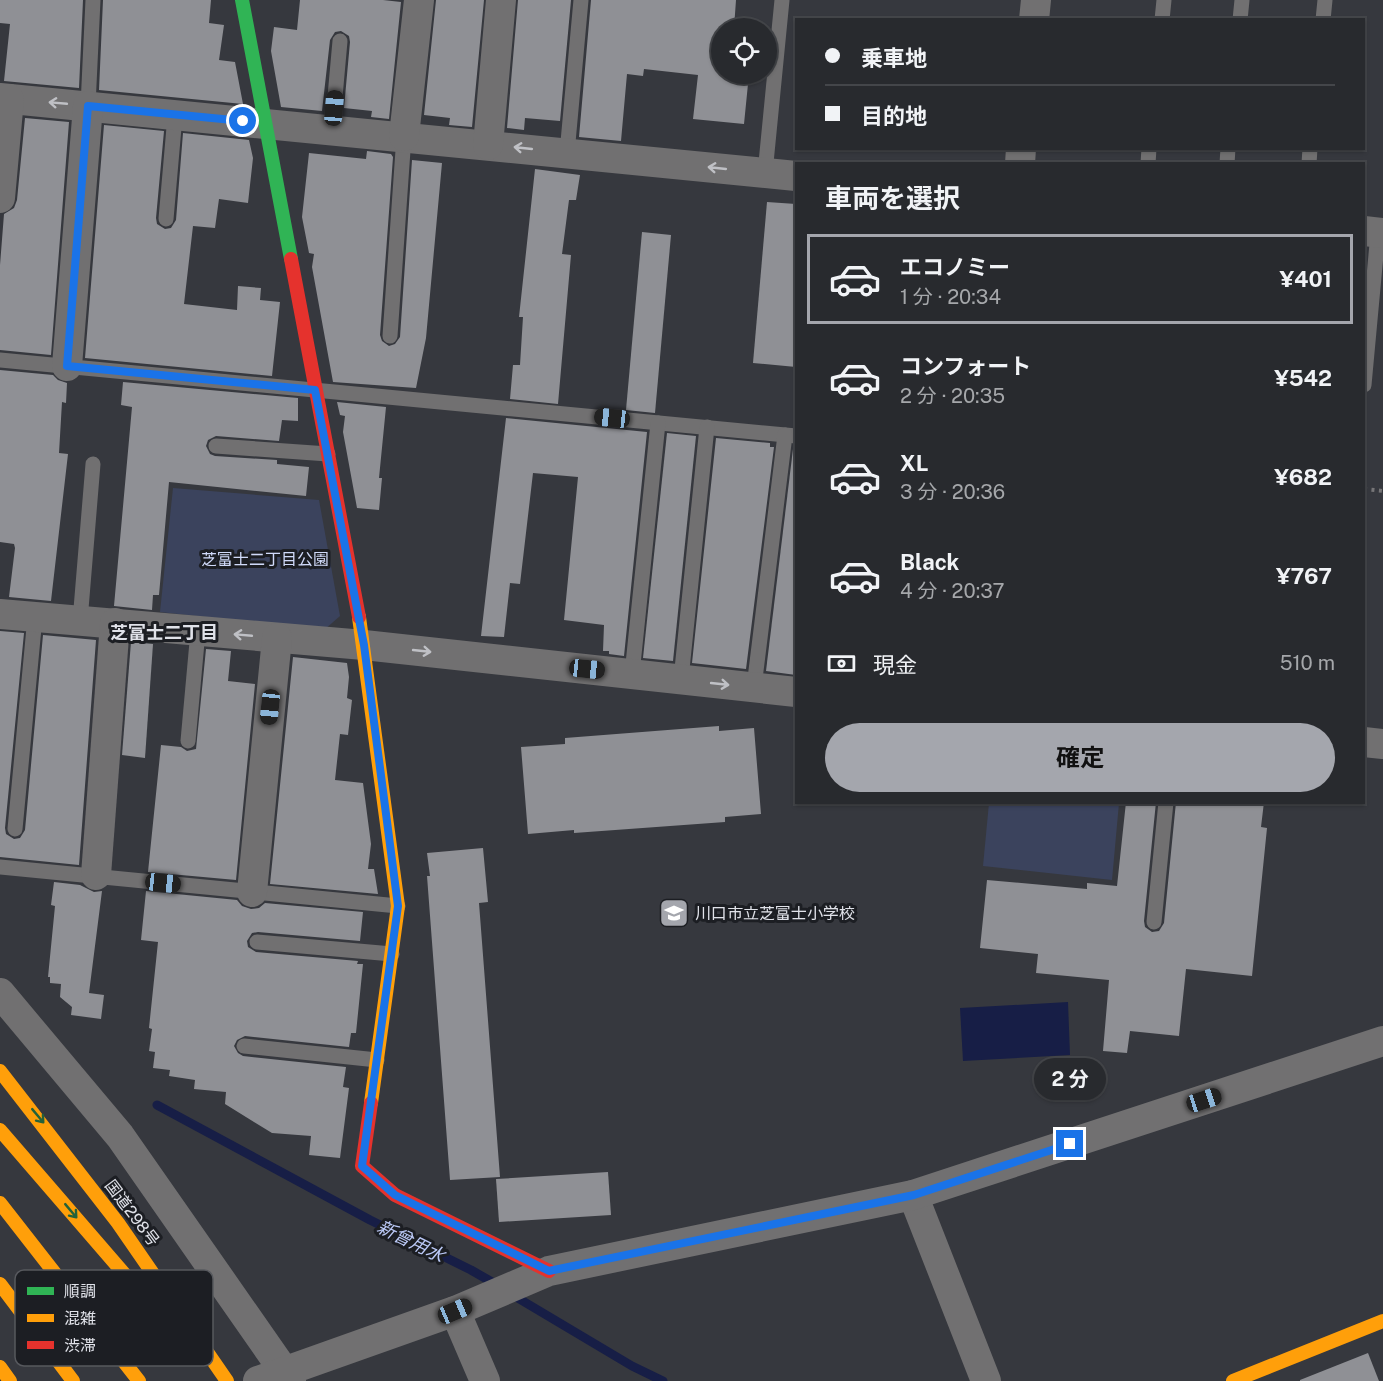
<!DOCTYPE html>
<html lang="ja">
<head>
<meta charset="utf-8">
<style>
  :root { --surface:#282a2e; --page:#303236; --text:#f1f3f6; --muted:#a5a7aa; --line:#44464a; --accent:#a4a6ad }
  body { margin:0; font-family:"Public Sans","Noto Sans JP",sans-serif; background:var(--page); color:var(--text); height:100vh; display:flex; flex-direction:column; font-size:22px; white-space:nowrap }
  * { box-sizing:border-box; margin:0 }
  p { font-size:20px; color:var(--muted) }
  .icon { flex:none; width:33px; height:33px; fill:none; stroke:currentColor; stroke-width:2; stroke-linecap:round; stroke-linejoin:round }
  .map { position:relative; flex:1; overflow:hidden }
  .panel { position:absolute; left:795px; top:162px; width:570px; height:642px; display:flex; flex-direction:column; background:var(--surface); border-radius:0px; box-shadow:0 2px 4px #0004,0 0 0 2px var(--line) }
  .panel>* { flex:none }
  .banner { position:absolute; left:795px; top:18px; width:570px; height:132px; border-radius:0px; box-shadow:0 2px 4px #0004,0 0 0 2px var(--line); display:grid; align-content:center; height:132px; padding:0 30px; background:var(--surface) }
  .fabs { position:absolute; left:711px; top:18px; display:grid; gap:12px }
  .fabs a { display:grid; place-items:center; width:66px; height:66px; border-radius:50%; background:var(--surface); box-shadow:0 2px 4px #0004,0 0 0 2px var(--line); font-size:30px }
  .end { position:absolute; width:27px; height:27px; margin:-14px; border:8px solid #1a73e8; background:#fff; box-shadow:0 0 0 3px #fff }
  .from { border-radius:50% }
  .bubble { position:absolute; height:42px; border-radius:21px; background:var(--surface); box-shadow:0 2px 4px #0004,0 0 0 2px var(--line); font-size:20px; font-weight:700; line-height:42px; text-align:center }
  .car { position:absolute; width:18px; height:36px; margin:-18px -9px; border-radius:8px; box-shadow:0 0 4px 2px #0007; background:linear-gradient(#222 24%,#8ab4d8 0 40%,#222 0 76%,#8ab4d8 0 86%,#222 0) }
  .banner b { display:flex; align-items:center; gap:21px; height:57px; font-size:22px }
  .banner b+b { border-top:2px solid var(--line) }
  .banner i { width:15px; height:15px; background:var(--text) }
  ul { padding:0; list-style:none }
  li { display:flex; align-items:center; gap:18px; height:90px; margin:0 12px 9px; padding:0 18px; border:3px solid transparent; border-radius:0px }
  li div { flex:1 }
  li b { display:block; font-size:22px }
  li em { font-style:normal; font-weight:700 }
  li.on { border-color:var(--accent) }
  li>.icon { width:54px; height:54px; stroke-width:1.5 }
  h2 { padding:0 30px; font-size:27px; line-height:72px }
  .pay { display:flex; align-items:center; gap:15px; height:66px; padding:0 30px; font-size:22px }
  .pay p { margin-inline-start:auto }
  .button { display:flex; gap:12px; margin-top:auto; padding:12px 30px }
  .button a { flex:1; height:69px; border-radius:36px; background:var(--accent); color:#111; font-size:24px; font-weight:700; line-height:69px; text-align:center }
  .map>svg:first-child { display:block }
  .green { fill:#3b435d }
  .water { fill:#171e46 }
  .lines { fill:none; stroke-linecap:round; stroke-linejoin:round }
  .stream { stroke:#171e46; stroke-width:9 }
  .building { fill:#8f9095 }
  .path { stroke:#767577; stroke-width:4; stroke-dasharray:3 4.5; stroke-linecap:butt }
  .lane { stroke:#717071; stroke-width:15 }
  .street { stroke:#717071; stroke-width:30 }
  .fast { stroke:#30b455; stroke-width:14 }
  .slow { stroke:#ff9f0a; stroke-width:14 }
  .jam { stroke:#e5322d; stroke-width:14 }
  .oneway { stroke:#bfc0c5 }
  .oneway2 { stroke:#25623a }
  .route { stroke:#1a73e8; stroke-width:8 }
  .labels { text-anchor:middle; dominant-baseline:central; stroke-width:6; stroke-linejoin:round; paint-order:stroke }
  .park-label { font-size:16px; fill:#d0daf9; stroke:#1c1e23 }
  .poi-label { font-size:16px; fill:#e0e2e9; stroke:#1c1e23; text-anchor:start }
  .street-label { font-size:16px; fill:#e0e2e9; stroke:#1c1e23 }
  .neighbourhood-label { font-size:18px; font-weight:bold; fill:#e0e2e9; stroke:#1c1e23 }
  .water-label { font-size:18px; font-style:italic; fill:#bbc9f7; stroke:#1c1e23 }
  .key { fill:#1c1e23; stroke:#57595e; stroke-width:1.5 }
  .key-label { font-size:16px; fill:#e0e2e9 }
</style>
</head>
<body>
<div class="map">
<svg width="1383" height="1381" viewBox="0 0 1383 1381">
  <rect width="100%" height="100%" fill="#36383e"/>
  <g class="green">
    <polygon points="173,488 319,500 340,616 324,630 160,612"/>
    <polygon points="989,803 1119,803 1112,880 983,866"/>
  </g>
  <polygon class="water" points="1068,1002 1070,1055 963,1061 960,1008"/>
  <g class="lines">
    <g class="stream">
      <polyline points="157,1105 370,1220 471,1270 499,1286"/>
      <polyline points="511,1294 632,1366 663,1381"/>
    </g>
  </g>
  <g class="building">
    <polygon points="0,0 83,0 79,88 4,81 10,24 0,23"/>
    <polygon points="103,0 211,0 209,23 224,25 219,60 235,62 243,104 99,90"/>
    <polygon points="300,0 383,0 401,2 389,119 371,117 372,111 344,108 350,42 349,36 341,31 335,32 330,40 322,111 281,107 271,51 274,27 297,30"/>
    <polygon points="436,0 484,0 472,127 449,125 450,118 424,115"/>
    <polygon points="518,0 571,0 560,121 525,118 524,130 507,128"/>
    <polygon points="591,0 736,0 734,28 722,27 722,74 749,74 744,124 693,119 698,75 644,69 643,76 627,74 621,141 579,137"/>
    <polygon points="25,118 69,122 51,355 0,350 0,265 4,214 14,208 17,200"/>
    <polygon points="104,125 164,131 156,218 157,224 165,229 171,228 176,220 183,133 249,140 253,158 248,203 219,199 215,228 193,226 184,304 237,310 238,286 261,288 260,300 280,302 272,376 85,358"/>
    <polygon points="367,151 391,154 393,157 380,335 382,341 389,346 395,344 400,337 412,160 442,163 426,338 416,388 333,382 312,267 314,254 309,253 302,217 309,153 366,159"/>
    <polygon points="535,169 580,175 576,200 569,200 562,254 571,255 558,404 510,399 513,365 520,365 523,317 519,317"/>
    <polygon points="767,202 796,204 796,367 753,363"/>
    <polygon points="642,232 671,235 655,413 626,410"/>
    <polygon points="0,370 53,375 58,380 67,383 66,403 62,402 59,453 68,454 51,601 9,597 15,548 14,544 0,542"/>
    <polygon points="123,382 298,398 298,421 282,420 279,441 216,436 208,440 206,446 210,454 215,456 277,460 277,464 309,467 306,496 169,482 159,595 153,595 152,610 114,606 132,407 121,405"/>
    <polygon points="337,402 386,407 379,478 382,478 379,510 357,508 343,432 345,416 340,415"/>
    <polygon points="506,418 647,432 624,656 609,654 609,651 603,651 604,625 564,620 578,477 533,473 520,584 510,583 504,637 481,636"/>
    <polygon points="667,433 696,436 673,661 643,658"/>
    <polygon points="716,438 770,443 770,447 774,447 746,669 692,663"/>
    <polygon points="793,449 796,450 796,675 766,671"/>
    <polygon points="0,631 24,633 5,828 6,834 14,839 20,838 25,830 43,635 96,640 79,865 0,857"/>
    <polygon points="131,642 153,644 145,758 122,755"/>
    <polygon points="206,649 231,651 228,681 255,684 236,880 148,872 161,745 181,747 187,751 196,749"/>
    <polygon points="293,657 347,663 349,677 347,698 352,700 348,735 340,734 335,780 363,783 371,844 368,869 374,869 378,894 270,884"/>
    <polygon points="719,726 719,731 754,728 761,814 725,817 725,822 574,833 574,830 528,834 521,747 565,744 565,738"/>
    <polygon points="1126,802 1156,802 1144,921 1145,927 1152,932 1159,931 1164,923 1176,802 1264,802 1261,827 1267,828 1252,976 1186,969 1179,1036 1130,1031 1127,1053 1103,1051 1109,980 1036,973 1038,954 980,948 987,880 1087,889 1087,883 1117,886"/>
    <polygon points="483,848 488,902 479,903 500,1177 450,1180 427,876 430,876 427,853"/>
    <polygon points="54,882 80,885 94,892 102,891 89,993 104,995 101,1019 71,1015 72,1007 60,997 61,984 50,983 50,977 48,977 55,906 51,905"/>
    <polygon points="146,891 237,900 242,906 251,909 259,908 265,903 363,912 360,941 258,932 252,933 247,941 248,947 256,952 358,961 357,964 363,964 356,1033 351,1033 349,1047 245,1036 237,1040 234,1046 238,1053 243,1056 346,1067 343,1087 349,1088 340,1158 309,1155 311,1136 272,1133 225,1104 226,1092 194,1089 195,1080 169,1076 170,1070 153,1068 155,1052 149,1051 152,1029 149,1028 158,942 141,940"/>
    <polygon points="608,1172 611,1215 499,1222 496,1179"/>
    <polygon points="1368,1353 1379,1381 1300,1381 1300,1380"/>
  </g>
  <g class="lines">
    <polyline class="path" points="1364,489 1383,491"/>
    <g class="lane">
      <polyline points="1162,20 1164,0"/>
      <polyline points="1240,20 1242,0"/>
      <polyline points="1323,20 1325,0"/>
      <polyline points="88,106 93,0"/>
      <polyline points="332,130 340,41"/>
      <polyline points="567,153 581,0"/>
      <polyline points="1148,164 1149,148"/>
      <polyline points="1227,164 1228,148"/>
      <polyline points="1309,164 1310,148"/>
      <polyline points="765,173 782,0"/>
      <polyline points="166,219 175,116"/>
      <polyline points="390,336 404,136"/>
      <polyline points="0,360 796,436"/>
      <polyline points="1364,385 1378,233"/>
      <polyline points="216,446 328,454"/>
      <polyline points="80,621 93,464"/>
      <polyline points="632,674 658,423"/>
      <polyline points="681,679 707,427"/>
      <polyline points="754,687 785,435"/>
      <polyline points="188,741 198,631"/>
      <polyline points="15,829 35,617"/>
      <polyline points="0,867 398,906"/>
      <polyline points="1154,922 1166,802"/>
      <polyline points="257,942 392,954"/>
      <polyline points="244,1046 377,1060"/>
    </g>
    <g class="street">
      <polyline points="1034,20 1036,0"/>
      <polyline points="0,98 796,176"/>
      <polyline points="404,136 419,0"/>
      <polyline points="488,145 501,0"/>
      <polyline points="1020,164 1021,148"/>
      <polyline points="0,198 9,99"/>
      <polyline points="1364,231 1383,233"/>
      <polyline points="67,366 88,106"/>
      <polyline points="0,614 364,645 796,692"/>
      <polyline points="1364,742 1383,744"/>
      <polyline points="96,875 115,623"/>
      <polyline points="252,892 277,638"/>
      <polyline points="0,993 120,1136 291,1381"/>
      <polyline points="913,1195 986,1381"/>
      <polyline points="455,1311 485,1381"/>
      <polyline points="258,1381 455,1311 549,1271 913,1195 1383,1041"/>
    </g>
    <polyline class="fast" points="242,0 291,259"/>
    <g class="slow">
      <polyline points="359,617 398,906 371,1103"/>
      <polyline points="0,1071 118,1223 227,1381"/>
      <polyline points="0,1130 177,1335"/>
      <polyline points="0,1203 139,1381"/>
      <polyline points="0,1284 73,1381"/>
      <polyline points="0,1367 10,1381"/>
      <polyline points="1233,1381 1383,1321"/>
    </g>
    <g class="jam">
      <polyline points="291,259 359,617"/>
      <polyline points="371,1103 362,1166 395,1195 549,1271"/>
    </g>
  </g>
  <defs><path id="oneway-shaft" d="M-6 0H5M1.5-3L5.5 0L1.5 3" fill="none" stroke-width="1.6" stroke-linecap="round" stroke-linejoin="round" transform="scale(1.5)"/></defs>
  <g class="oneway">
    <use href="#oneway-shaft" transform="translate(58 103) rotate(-175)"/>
    <use href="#oneway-shaft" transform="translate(523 148) rotate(-174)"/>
    <use href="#oneway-shaft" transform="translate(717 168) rotate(-174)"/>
    <use href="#oneway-shaft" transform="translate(243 635) rotate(-175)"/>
    <use href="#oneway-shaft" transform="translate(422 651) rotate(6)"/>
    <use href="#oneway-shaft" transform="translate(720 684) rotate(6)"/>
  </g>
  <g class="oneway2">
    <use href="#oneway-shaft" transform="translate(38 1116) rotate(50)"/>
    <use href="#oneway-shaft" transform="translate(71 1211) rotate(50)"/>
  </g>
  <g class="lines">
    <polyline class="route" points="243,121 88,106 67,366 315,390 364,645 398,906 362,1166 395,1195 549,1271 914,1195 1070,1144"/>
  </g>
  <defs>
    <g id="school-square" transform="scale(1.5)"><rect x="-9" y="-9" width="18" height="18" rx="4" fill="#a4a6ad" stroke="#1c1e23"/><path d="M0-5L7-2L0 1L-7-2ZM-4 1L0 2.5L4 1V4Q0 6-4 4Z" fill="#fff"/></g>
  </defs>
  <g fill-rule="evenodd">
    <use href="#school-square" x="674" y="913"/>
  </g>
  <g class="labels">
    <g class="park-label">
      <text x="265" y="559">芝富士二丁目公園</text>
    </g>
    <g class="poi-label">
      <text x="695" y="913">川口市立芝富士小学校</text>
    </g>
    <g class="street-label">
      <text transform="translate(132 1213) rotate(53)">国道298号</text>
    </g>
    <g class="neighbourhood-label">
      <text x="164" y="632">芝富士二丁目</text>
    </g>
    <g class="water-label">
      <text transform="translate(411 1241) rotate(26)">新曾用水</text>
    </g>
  </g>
  <rect x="15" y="1270" width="198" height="96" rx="9" class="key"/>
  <rect x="27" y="1287" width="27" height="8" fill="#30b455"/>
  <rect x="27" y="1314" width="27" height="8" fill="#ff9f0a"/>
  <rect x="27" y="1341" width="27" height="8" fill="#e5322d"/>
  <g class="key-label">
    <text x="64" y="1297">順調</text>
    <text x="64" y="1324">混雑</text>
    <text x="64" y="1351">渋滞</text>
  </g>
</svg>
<div class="fabs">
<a><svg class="icon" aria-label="locate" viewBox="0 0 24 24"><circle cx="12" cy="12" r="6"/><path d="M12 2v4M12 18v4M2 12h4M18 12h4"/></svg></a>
</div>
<i class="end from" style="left:243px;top:121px"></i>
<i class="end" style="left:1070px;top:1144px"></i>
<div class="bubble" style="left:1034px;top:1058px;width:72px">2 分</div>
<i class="car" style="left:334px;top:108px;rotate:5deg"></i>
<i class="car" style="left:612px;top:418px;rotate:276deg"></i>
<i class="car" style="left:587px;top:669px;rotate:96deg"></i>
<i class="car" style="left:270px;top:707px;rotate:186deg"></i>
<i class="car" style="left:163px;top:883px;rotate:96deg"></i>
<i class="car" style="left:1204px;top:1100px;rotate:72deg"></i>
<i class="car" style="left:455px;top:1311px;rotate:67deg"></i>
<div class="banner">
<b><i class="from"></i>乗車地</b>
<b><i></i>目的地</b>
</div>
<section class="panel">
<h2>車両を選択</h2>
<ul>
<li class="on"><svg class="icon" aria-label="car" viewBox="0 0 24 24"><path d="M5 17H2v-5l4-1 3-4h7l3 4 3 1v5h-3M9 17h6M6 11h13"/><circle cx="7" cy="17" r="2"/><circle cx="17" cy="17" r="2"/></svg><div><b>エコノミー</b><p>1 分 · 20:34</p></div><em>¥401</em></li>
<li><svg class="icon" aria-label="car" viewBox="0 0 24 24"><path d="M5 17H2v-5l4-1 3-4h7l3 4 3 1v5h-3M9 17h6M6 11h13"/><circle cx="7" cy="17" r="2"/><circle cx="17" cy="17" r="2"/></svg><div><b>コンフォート</b><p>2 分 · 20:35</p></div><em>¥542</em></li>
<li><svg class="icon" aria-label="car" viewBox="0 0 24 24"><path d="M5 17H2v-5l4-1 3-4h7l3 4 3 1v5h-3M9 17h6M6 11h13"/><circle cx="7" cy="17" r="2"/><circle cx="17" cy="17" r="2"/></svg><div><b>XL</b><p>3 分 · 20:36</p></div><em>¥682</em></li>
<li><svg class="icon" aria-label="car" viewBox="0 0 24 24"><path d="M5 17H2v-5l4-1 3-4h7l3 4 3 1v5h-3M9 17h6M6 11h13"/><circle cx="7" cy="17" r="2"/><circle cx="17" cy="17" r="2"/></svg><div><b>Black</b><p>4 分 · 20:37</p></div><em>¥767</em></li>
</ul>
<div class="pay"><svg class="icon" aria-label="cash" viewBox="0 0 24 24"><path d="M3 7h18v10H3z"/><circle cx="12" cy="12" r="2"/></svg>現金<p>510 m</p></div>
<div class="button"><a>確定</a></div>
</section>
</div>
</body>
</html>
